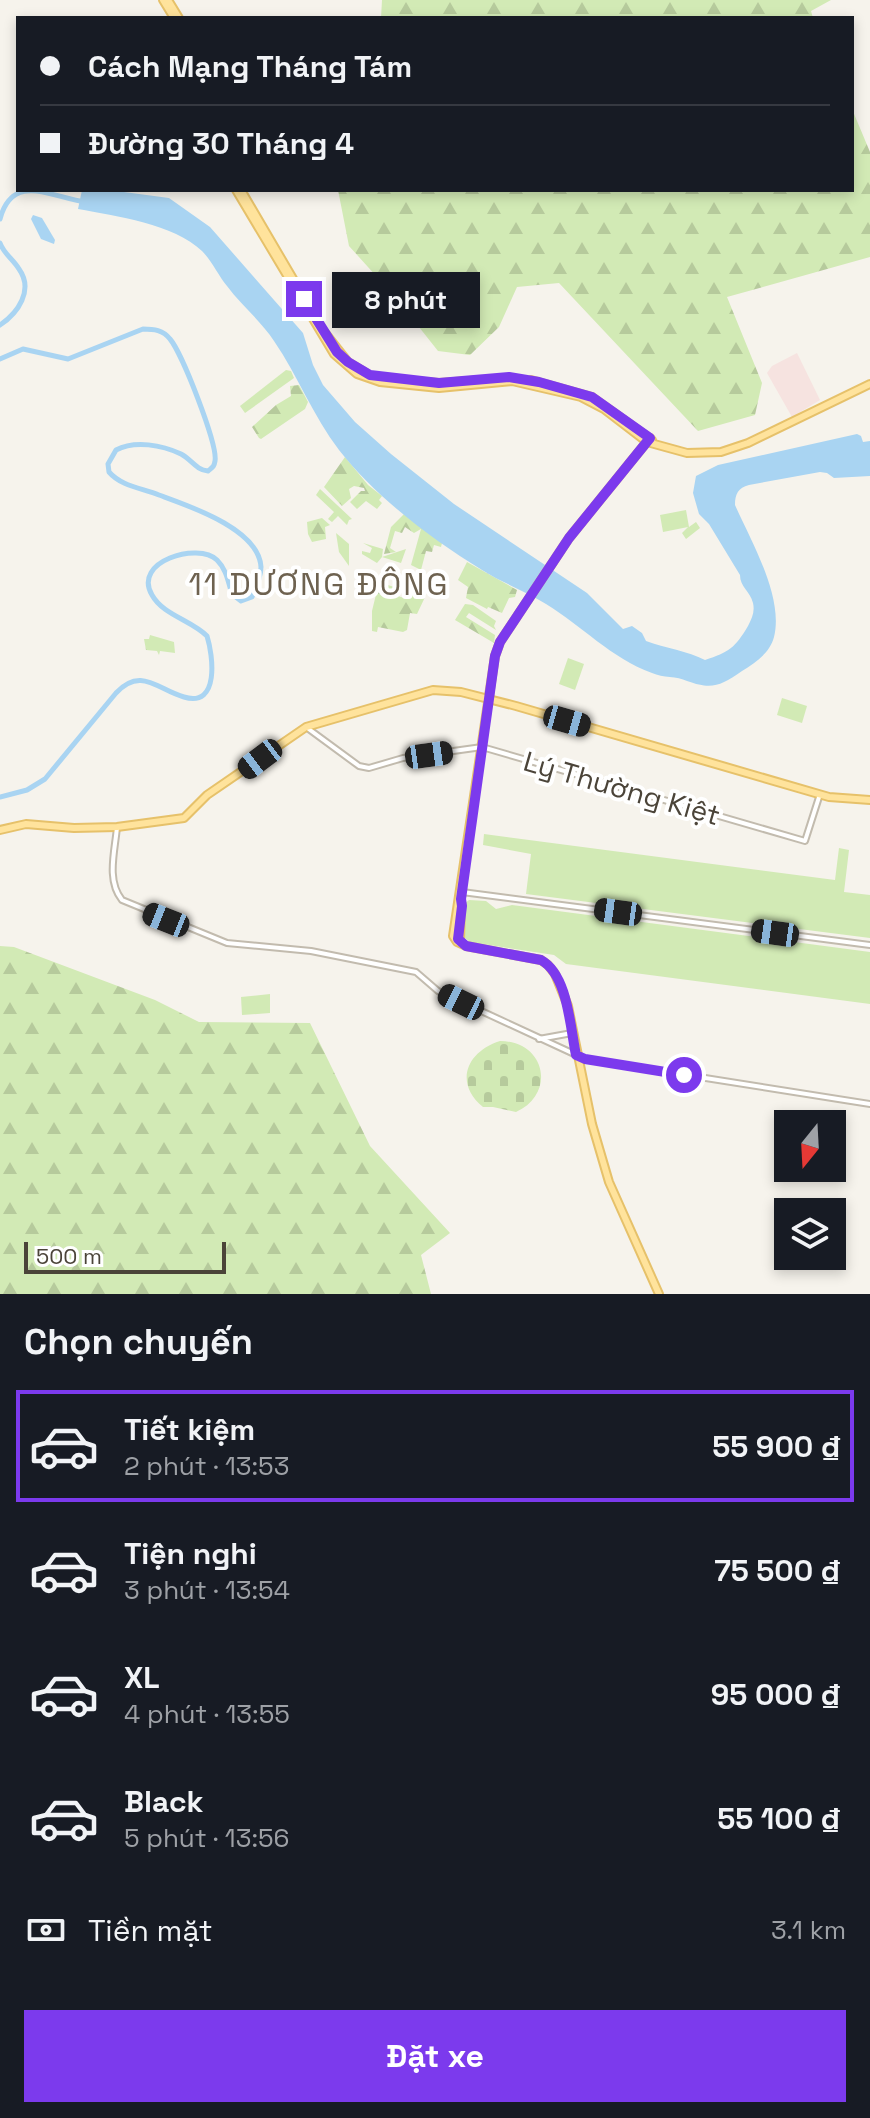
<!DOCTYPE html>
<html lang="vi">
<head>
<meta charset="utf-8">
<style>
  :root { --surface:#171b24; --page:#242831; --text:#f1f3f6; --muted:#9ea1a6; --line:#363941; --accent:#7c3aed }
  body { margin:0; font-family:"Space Grotesk",sans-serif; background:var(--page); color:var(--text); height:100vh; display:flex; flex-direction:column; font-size:30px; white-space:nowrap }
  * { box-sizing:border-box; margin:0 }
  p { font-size:26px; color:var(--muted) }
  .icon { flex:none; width:44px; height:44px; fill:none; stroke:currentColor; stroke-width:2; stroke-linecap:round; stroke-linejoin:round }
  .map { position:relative; height:1294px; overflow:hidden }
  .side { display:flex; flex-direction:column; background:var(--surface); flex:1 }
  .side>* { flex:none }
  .hud { position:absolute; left:16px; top:16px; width:838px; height:176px; border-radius:0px; box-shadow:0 4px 12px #0003; display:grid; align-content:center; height:176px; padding:0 24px; background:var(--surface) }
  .needle { width:52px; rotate:198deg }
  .tools { position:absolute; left:774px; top:1110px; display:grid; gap:16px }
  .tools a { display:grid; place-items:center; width:72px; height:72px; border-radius:0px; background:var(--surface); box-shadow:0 4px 12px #0003; font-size:40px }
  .scale { position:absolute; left:24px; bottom:20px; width:202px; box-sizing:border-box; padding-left:8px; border:4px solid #4b4439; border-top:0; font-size:22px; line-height:28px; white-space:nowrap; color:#4b4439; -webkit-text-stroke:6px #fff; paint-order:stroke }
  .end { position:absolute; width:36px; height:36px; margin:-18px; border:10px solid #7c3aed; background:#fff; box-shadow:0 0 0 4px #fff }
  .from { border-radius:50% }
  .bubble { position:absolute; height:56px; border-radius:0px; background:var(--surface); box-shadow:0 4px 12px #0003; font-size:26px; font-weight:600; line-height:56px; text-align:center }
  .car { position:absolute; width:24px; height:48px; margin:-24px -12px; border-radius:10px; box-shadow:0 0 6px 2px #0007; background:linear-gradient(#222 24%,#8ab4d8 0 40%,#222 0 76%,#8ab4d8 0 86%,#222 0) }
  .hud b { display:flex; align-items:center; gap:28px; height:76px; font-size:30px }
  .hud b+b { border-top:2px solid var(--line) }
  .hud i { width:20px; height:20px; background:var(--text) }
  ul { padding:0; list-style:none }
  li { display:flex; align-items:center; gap:24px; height:112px; margin:0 16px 12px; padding:0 8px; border:4px solid transparent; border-radius:0px }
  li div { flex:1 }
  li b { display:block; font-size:30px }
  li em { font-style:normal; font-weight:600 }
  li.active { border-color:var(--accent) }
  li>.icon { width:72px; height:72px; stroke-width:1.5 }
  h2 { padding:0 24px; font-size:36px; line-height:96px }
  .pay { display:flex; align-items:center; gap:20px; height:88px; padding:0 24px; font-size:30px }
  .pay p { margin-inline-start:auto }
  .primary-button { display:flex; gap:16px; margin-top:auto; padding:16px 24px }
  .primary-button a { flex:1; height:92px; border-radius:0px; background:var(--accent); color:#fff; font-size:32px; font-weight:600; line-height:92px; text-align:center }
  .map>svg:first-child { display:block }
  .medical { fill:#f6e3e0 }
  .green { fill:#d2eab5 }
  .forest { fill:url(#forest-firs) }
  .cemetery { fill:url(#cemetery-stones) }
  .water { fill:#a9d4f2 }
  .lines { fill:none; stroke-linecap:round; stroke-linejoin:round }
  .river { stroke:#a9d4f2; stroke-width:5 }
  .minor-casing { stroke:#c2bbae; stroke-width:8 }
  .major-casing { stroke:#e6c16a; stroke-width:10 }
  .minor { stroke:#fff; stroke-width:4 }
  .major { stroke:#ffe39c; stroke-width:6 }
  .route { stroke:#7c3aed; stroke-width:10 }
  .labels { text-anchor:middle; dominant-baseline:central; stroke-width:8; stroke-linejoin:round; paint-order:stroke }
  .street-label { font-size:28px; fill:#4b4439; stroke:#fff }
  .quarter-label { font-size:32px; letter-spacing:2px; fill:#6e6250; stroke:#fff }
</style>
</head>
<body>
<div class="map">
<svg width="870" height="1294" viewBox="0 0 870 1294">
  <defs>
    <pattern id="forest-firs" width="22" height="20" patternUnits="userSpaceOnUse" patternTransform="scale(2)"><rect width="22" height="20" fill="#d2eab5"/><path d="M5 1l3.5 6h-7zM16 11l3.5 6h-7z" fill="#b6ca9c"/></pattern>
    <pattern id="cemetery-stones" width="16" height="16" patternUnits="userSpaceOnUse" patternTransform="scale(2)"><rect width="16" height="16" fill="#d2eab5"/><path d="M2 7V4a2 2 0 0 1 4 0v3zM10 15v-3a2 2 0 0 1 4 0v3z" fill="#b6ca9c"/></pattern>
  </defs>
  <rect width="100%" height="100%" fill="#f6f3ec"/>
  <polygon class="medical" points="797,353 820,400 792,417 767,373 772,366"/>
  <g class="green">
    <polygon points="286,370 291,371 294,378 245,413 240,406"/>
    <polygon points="320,489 352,519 349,520 347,525 338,516 332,522 328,519 334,512 316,495"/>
    <polygon points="686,510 689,527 696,522 700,528 686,539 682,533 688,527 663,532 660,515"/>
    <polygon points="336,533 349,544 349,566 339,552"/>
    <polygon points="363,543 383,549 382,557 406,549 401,563 382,557 377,563 362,554 362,551 370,553 372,548"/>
    <polygon points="568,658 584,664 575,690 559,684"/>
    <polygon points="782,698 807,706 802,723 777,715"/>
    <polygon points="484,834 835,880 839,848 849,850 844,892 870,895 870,938 526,894 531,854 483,845"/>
    <polygon points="469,900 486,901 496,909 512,905 870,952 870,1004 566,964 554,955 470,942 461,935 464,904"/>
    <polygon points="270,994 270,1013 242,1015 241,997"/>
  </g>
  <g class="forest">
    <polygon points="382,0 831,0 811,11 813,18 381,18"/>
    <polygon points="852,109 870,152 870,257 727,297 762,383 755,415 698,431 559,283 517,287 499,327 470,355 438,351 396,298 349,246 338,190 852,190"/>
    <polygon points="299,385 308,402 305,409 261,439 259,438 252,427 276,405 291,396 290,386"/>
    <polygon points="345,457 368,485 382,496 379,500 382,503 377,509 366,501 357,509 350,502 361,491 365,491 364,488 354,486 349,489 351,498 342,506 324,487"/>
    <polygon points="404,514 442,543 441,547 434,545 432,552 426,551 421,570 411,565 421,529 414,533 405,527 402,533 395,531 390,548 396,552 384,554 391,527"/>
    <polygon points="322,518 330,525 325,527 326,539 312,542 308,534 307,522"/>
    <polygon points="467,562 517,590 515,597 509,598 502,613 488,607 487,609 466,598 468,587 458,580"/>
    <polygon points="379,582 400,589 398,596 407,599 412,589 426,595 417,614 410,613 407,630 403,632 378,627 377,632 372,631 372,611"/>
    <polygon points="465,604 473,605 496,621 494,626 496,630 469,613 466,617 495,635 494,643 455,620"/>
    <polygon points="150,635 174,642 175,653 160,651 159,655 157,651 146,650 144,639 149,639"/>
    <polygon points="0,946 14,947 155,1000 199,1022 310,1023 370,1146 450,1233 421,1255 431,1294 0,1294"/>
  </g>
  <path class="cemetery" d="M500,1041c45,0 57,52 16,71l-23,-5h-10c-29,-24 -17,-55 17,-66z"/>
  <g class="water">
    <path d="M82,190h27l60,8 41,29 93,106 10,32 10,20 32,37 36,32 63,50 133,89 36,36 9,-3 10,7 4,8c19,7 42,10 59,19 24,-8 30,-12 43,-34 4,-8 7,-14 5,-23 -3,-12 -13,-16 -13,-28l-31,-51 -10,-10 -6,-21 3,-17 22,-11 139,-31 4,2 2,6 7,-1v35l-36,2 -7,-5 -7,-1 -71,13c-11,3 -14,9 -14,20 16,36 49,92 39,132 -4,16 -19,26 -32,34 -22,15 -30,19 -55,10 -10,-5 -24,-3 -35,-8 -41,-15 -70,-47 -106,-69 -20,-13 -44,-21 -64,-34 -52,-32 -105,-72 -143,-120 -26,-34 -41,-74 -65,-109 -13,-20 -33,-36 -47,-55 -9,-11 -15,-25 -25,-35 -28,-27 -86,-35 -124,-42z"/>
    <polygon points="33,215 42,218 55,240 54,244 41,239 31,219"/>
  </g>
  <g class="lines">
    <g class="river">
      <path d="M0,219c13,-48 52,-21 86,-17"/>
      <path d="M0,243c4,11 13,16 19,26 15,21 -1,44 -19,56"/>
      <path d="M0,359l23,-10 45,10 75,-30c11,0 20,1 27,10 12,14 48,106 45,122 -1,6 -2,6 -7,10 -12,-1 -17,-12 -27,-17 -19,-9 -46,-14 -65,-4l-8,14 1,8c12,14 32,16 50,23 30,11 100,34 102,72 0,10 -5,21 -9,30l-11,4 -9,-7c-4,-12 -5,-24 -15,-34 -19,-18 -85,1 -65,35 11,20 39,25 55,41 6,19 13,72 -23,61 -26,-7 -43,-31 -68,-4l-71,86 -18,11 -27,7"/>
    </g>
    <g class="minor-casing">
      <g id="minor">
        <polyline points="306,727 359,766 369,768 403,758 482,747 805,841 820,794"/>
        <path d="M117,827c-2,24 -11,53 5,73l105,43 84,8 105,21 22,19 147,68 285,45"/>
        <polyline points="462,892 870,945"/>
        <polyline points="539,1039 572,1033"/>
      </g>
    </g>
    <g class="major-casing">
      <g id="major">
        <polyline points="163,0 174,18"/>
        <polyline points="168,0 179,18"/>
        <polyline points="236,190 334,354 357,374 380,382 439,388 512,381 581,397 604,409 647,442 687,453 721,452 748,443 870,384"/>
        <polyline points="241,190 316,318"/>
        <polyline points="326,334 348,362 366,373"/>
        <polyline points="384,379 439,383 484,380"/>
        <polyline points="531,380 592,397 652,440"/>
        <polyline points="650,438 569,538 500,642 495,656 453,936 457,942 466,946 541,960 548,965 555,974 568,1006 592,1124 609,1182 659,1294"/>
        <polyline points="0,830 26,824 74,828 117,827 184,818 207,795 306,727 433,690 461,692 516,706 829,797 870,800"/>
        <polyline points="460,942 461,899"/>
      </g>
    </g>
    <use href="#minor" class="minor"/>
    <use href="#major" class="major"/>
  </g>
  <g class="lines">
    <path class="route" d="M304,299l33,53 11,10 22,13 69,8 70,-6 30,5 53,15 58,41 -81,100 -69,104 -5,14 -34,243 1,7 -4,33 8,7 75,14c27,15 29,67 35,95l9,4 99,16"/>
  </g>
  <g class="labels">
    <g class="street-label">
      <text transform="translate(622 788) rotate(16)">Lý Thường Kiệt</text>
    </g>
    <g class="quarter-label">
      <text x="319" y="584">11 DƯƠNG ĐÔNG</text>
    </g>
  </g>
</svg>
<div class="tools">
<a><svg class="needle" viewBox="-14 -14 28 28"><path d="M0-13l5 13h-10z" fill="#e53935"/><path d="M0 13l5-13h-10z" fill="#9ea1a6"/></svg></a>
<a><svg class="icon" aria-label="layers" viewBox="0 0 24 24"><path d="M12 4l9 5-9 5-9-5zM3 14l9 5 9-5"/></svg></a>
</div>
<div class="scale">500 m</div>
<i class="end from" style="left:684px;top:1075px"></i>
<i class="end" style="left:304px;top:299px"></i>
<div class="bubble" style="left:332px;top:272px;width:148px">8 phút</div>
<i class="car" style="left:567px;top:721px;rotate:106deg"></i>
<i class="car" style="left:429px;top:755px;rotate:82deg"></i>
<i class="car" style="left:260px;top:759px;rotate:233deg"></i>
<i class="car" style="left:618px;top:912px;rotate:278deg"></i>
<i class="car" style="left:166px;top:920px;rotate:292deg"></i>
<i class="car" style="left:775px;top:933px;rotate:278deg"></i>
<i class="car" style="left:461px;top:1002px;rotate:296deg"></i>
<div class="hud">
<b><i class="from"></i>Cách Mạng Tháng Tám</b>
<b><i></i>Đường 30 Tháng 4</b>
</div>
</div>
<section class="side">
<h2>Chọn chuyến</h2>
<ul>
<li class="active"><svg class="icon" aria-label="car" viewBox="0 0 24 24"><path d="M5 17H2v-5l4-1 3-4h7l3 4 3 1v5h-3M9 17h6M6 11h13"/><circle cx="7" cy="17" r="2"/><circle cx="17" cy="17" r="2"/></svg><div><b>Tiết kiệm</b><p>2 phút · 13:53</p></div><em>55 900 ₫</em></li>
<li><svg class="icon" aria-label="car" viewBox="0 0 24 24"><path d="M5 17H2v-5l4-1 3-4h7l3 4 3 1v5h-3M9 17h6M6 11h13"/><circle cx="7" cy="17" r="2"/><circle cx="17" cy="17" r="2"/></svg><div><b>Tiện nghi</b><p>3 phút · 13:54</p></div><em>75 500 ₫</em></li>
<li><svg class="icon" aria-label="car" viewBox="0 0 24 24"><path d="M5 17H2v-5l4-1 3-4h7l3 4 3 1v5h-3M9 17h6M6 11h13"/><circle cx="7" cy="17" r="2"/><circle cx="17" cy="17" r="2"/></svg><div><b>XL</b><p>4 phút · 13:55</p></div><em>95 000 ₫</em></li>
<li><svg class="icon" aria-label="car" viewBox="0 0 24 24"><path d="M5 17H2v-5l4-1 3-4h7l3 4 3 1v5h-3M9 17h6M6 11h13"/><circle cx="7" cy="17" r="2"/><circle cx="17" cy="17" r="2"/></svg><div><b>Black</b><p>5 phút · 13:56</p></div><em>55 100 ₫</em></li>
</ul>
<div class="pay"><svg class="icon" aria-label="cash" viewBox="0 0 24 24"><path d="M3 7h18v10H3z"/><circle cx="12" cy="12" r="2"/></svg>Tiền mặt<p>3.1 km</p></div>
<div class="primary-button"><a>Đặt xe</a></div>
</section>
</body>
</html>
